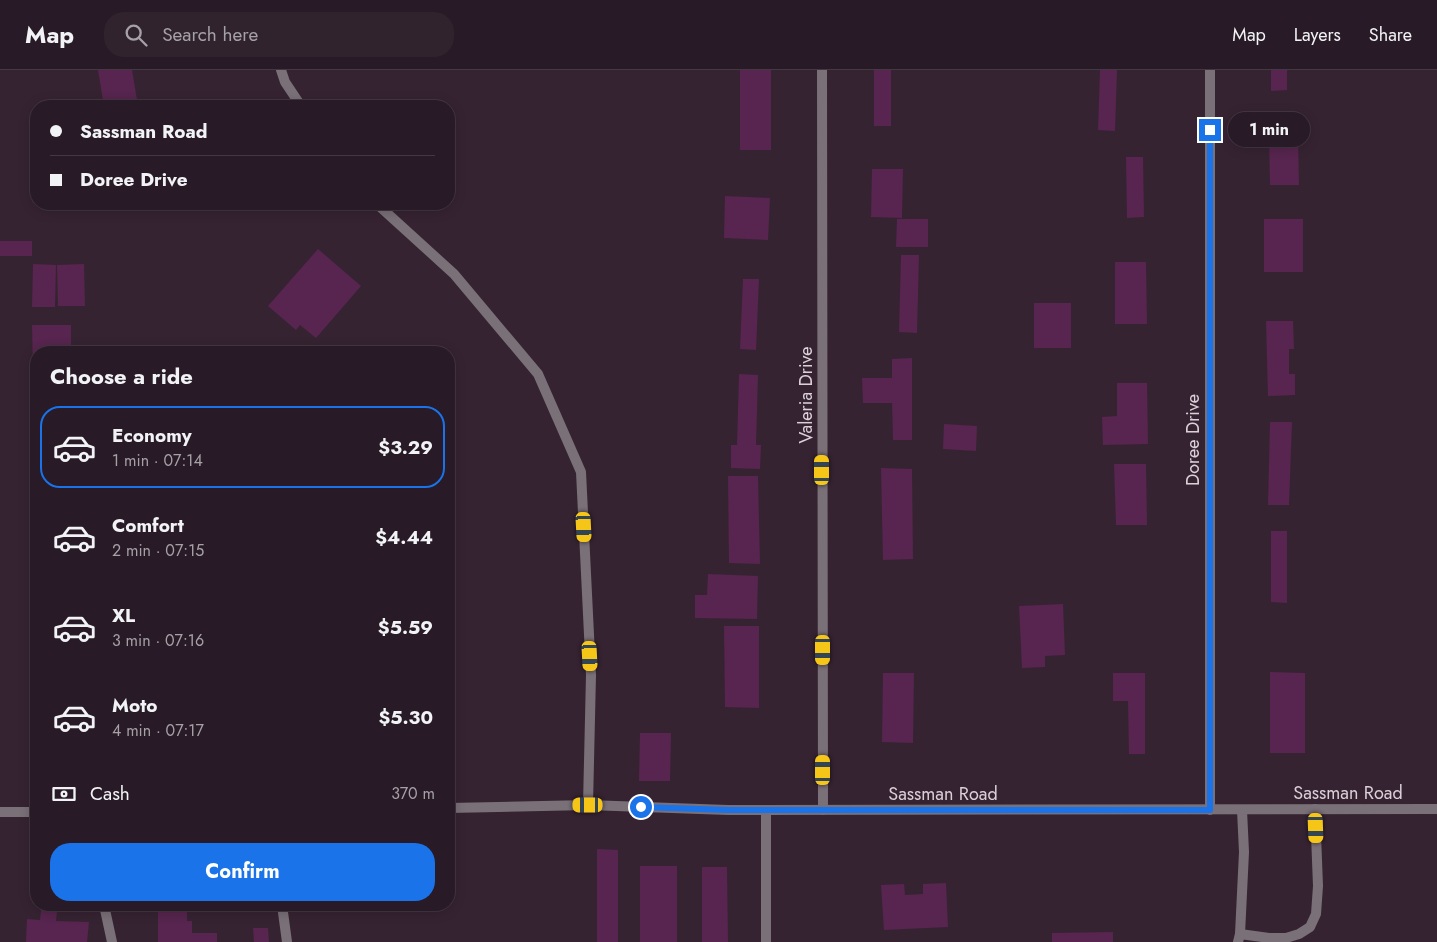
<!DOCTYPE html>
<html lang="en">
<head>
<meta charset="utf-8">
<style>
  :root { --surface:#281a26; --page:#30232e; --text:#f1f3f6; --muted:#a5a1a7; --line:#443843; --accent:#1a73e8 }
  body { margin:0; font-family:Jost,sans-serif; background:var(--page); color:var(--text); height:100vh; display:flex; flex-direction:column; font-size:19px; white-space:nowrap }
  * { box-sizing:border-box; margin:0 }
  p { font-size:16px; color:var(--muted) }
  .icon { flex:none; width:28px; height:28px; fill:none; stroke:currentColor; stroke-width:2; stroke-linecap:round; stroke-linejoin:round }
  .map { position:relative; flex:1; overflow:hidden }
  .panel { position:absolute; left:30px; top:276px; width:425px; height:565px; display:flex; flex-direction:column; background:var(--surface); border-radius:20px; box-shadow:0 2px 12px #0003,0 0 0 1px var(--line) }
  .panel>* { flex:none }
  .top-card { position:absolute; left:30px; top:30px; width:425px; height:110px; border-radius:20px; box-shadow:0 2px 12px #0003,0 0 0 1px var(--line); display:grid; align-content:center; height:110px; padding:0 20px; background:var(--surface) }
  .end { position:absolute; width:22px; height:22px; margin:-11px; border:6px solid #1a73e8; background:#fff; box-shadow:0 0 0 2px #fff }
  .from { border-radius:50% }
  .bubble { position:absolute; height:35px; border-radius:18px; background:var(--surface); box-shadow:0 2px 12px #0003,0 0 0 1px var(--line); font-size:16px; font-weight:700; line-height:35px; text-align:center }
  .car { position:absolute; width:15px; height:30px; margin:-15px -8px; border-radius:6px; box-shadow:0 0 4px 1px #0007; background:linear-gradient(#f5c518 24%,#345 0 40%,#f5c518 0 76%,#345 0 86%,#f5c518 0) }
  .top-card b { display:flex; align-items:center; gap:18px; height:48px; font-size:19px }
  .top-card b+b { border-top:1px solid var(--line) }
  .top-card i { width:12px; height:12px; background:var(--text) }
  ul { padding:0; list-style:none }
  li { display:flex; align-items:center; gap:15px; height:82px; margin:0 10px 8px; padding:0 10px; border:2px solid transparent; border-radius:20px }
  li div { flex:1 }
  li b { display:block; font-size:19px }
  li em { font-style:normal; font-weight:700 }
  li.active { border-color:var(--accent) }
  li>.icon { width:45px; height:45px; stroke-width:1.5 }
  h2 { padding:0 20px; font-size:22px; line-height:60px }
  .pay { display:flex; align-items:center; gap:12px; height:55px; padding:0 20px; font-size:19px }
  .pay p { margin-inline-start:auto }
  .cta { display:flex; gap:10px; margin-top:auto; padding:10px 20px }
  .cta a { flex:1; height:58px; border-radius:20px; background:var(--accent); color:#fff; font-size:20px; font-weight:700; line-height:58px; text-align:center }
  header { display:flex; align-items:center; gap:30px; box-sizing:border-box; height:70px; padding:0 25px; background:var(--surface); border-bottom:1px solid var(--line) }
  header strong { font-size:24px }
  nav { display:flex; gap:28px; margin-inline-start:auto; font-size:18px }
  .search { width:350px; height:45px; background:var(--page); display:flex; align-items:center; gap:12px; box-sizing:border-box; padding:0 18px; border-radius:20px; color:var(--muted); font-size:19px }
  .map>svg:first-child { display:block }
  .building { fill:#57254f }
  .lines { fill:none; stroke-linecap:round; stroke-linejoin:round }
  .service { stroke:#7a7078; stroke-width:10 }
  .minor { stroke:#7a7078; stroke-width:10 }
  .route { stroke:#1a73e8; stroke-width:6 }
  .labels { text-anchor:middle; dominant-baseline:central; stroke-width:5; stroke-linejoin:round; paint-order:stroke }
  .street-label { font-size:18px; fill:#dbcfd8; stroke:#362332 }
</style>
</head>
<body>
<header>
<strong>Map</strong>
<div class="search"><svg class="icon" aria-label="search" viewBox="0 0 24 24"><circle cx="10" cy="10" r="6"/><path d="M15 15l6 6"/></svg>Search here</div>
<nav><a>Map</a><a>Layers</a><a>Share</a></nav>
</header>
<div class="map">
<svg width="1437" height="872" viewBox="0 0 1437 872">
  <rect width="100%" height="100%" fill="#362332"/>
  <g class="building">
    <polygon points="98,0 132,0 138,36 104,36"/>
    <rect x="740" y="0" width="31" height="80"/>
    <rect x="874" y="0" width="17" height="56"/>
    <polygon points="1100,0 1117,0 1115,61 1098,60"/>
    <polygon points="1271,0 1287,0 1287,20 1271,21"/>
    <polygon points="1298,63 1299,115 1270,115 1269,64"/>
    <polygon points="1126,87 1143,87 1144,147 1127,148"/>
    <polygon points="872,99 903,99 902,148 871,147"/>
    <polygon points="725,126 770,128 768,170 724,168"/>
    <polygon points="897,149 928,149 928,177 896,177"/>
    <rect x="1264" y="149" width="39" height="53"/>
    <rect x="0" y="171" width="32" height="15"/>
    <polygon points="318,179 361,216 316,268 300,255 296,260 268,236"/>
    <polygon points="901,185 919,185 917,263 899,262"/>
    <polygon points="1115,192 1146,192 1147,254 1115,254"/>
    <polygon points="33,194 56,195 55,237 32,237"/>
    <polygon points="84,194 85,236 58,236 57,195"/>
    <polygon points="743,209 759,209 756,280 740,279"/>
    <rect x="1034" y="233" width="37" height="45"/>
    <polygon points="1266,251 1293,251 1294,279 1289,279 1289,304 1295,304 1295,325 1268,326"/>
    <polygon points="32,255 71,255 71,282 36,282 36,302 33,302"/>
    <polygon points="912,288 912,370 893,370 892,333 863,333 862,308 892,308 892,289"/>
    <polygon points="739,304 758,305 756,375 761,375 760,399 731,398 731,375 737,375"/>
    <polygon points="1117,313 1147,313 1148,374 1103,375 1102,347 1117,346"/>
    <polygon points="1270,352 1292,352 1289,435 1268,435"/>
    <polygon points="944,354 977,356 976,381 943,379"/>
    <polygon points="1114,394 1146,394 1147,455 1116,455"/>
    <polygon points="881,398 912,399 913,489 883,490"/>
    <polygon points="728,406 758,406 760,494 729,493"/>
    <polygon points="1271,461 1287,461 1287,533 1271,532"/>
    <polygon points="708,504 758,506 757,549 695,548 695,525 707,525"/>
    <polygon points="1063,534 1065,585 1045,586 1045,597 1022,598 1019,536"/>
    <polygon points="724,556 759,556 759,638 725,637"/>
    <polygon points="1270,602 1305,603 1305,683 1270,683"/>
    <polygon points="883,603 914,603 913,673 882,672"/>
    <polygon points="1113,603 1145,603 1145,684 1129,684 1128,631 1113,631"/>
    <polygon points="640,663 671,663 670,711 639,711"/>
    <polygon points="597,779 618,780 618,872 597,872"/>
    <rect x="640" y="796" width="37" height="76"/>
    <polygon points="702,797 727,797 728,872 702,872"/>
    <polygon points="946,813 948,857 884,860 881,815 904,814 905,825 923,824 923,814"/>
    <polygon points="158,835 187,835 187,851 192,851 192,863 217,863 217,872 158,872"/>
    <polygon points="41,840 57,841 56,851 89,852 87,872 26,872 27,849 40,850"/>
    <polygon points="253,858 268,858 269,872 254,872"/>
    <polygon points="1113,862 1113,872 1052,872 1052,863"/>
  </g>
  <g class="lines">
    <g class="service">
      <polyline points="104,835 112,872"/>
      <polyline points="282,835 287,872"/>
      <polyline points="1240,864 1269,868 1286,868 1299,864 1310,857 1316,844 1318,816 1315,739"/>
      <polyline points="766,872 766,740"/>
      <polyline points="1238,872 1240,864 1244,782 1242,740"/>
    </g>
    <g class="minor">
      <polyline points="281,0 285,12 301,36"/>
      <polyline points="822,0 823,740"/>
      <polyline points="1210,0 1210,740"/>
      <polyline points="377,134 454,204 538,304 581,402 591,605 588,735"/>
      <polyline points="449,738 588,735 728,740 1437,739"/>
      <polyline points="0,742 36,742"/>
    </g>
  </g>
  <g class="lines">
    <polyline class="route" points="641,737 728,740 1210,740 1210,60"/>
  </g>
  <g class="labels">
    <g class="street-label">
      <text transform="translate(806 325) rotate(-90)">Valeria Drive</text>
      <text transform="translate(1193 370) rotate(-90)">Doree Drive</text>
      <text x="1348" y="723">Sassman Road</text>
      <text x="943" y="724">Sassman Road</text>
    </g>
  </g>
</svg>
<i class="end from" style="left:641px;top:737px"></i>
<i class="end" style="left:1210px;top:60px"></i>
<div class="bubble" style="left:1228px;top:42px;width:82px">1 min</div>
<i class="car" style="left:822px;top:400px;rotate:0deg"></i>
<i class="car" style="left:584px;top:457px;rotate:177deg"></i>
<i class="car" style="left:823px;top:580px;rotate:180deg"></i>
<i class="car" style="left:590px;top:586px;rotate:177deg"></i>
<i class="car" style="left:823px;top:700px;rotate:0deg"></i>
<i class="car" style="left:588px;top:735px;rotate:270deg"></i>
<i class="car" style="left:1316px;top:758px;rotate:178deg"></i>
<div class="top-card">
<b><i class="from"></i>Sassman Road</b>
<b><i></i>Doree Drive</b>
</div>
<section class="panel">
<h2>Choose a ride</h2>
<ul>
<li class="active"><svg class="icon" aria-label="car" viewBox="0 0 24 24"><path d="M5 17H2v-5l4-1 3-4h7l3 4 3 1v5h-3M9 17h6M6 11h13"/><circle cx="7" cy="17" r="2"/><circle cx="17" cy="17" r="2"/></svg><div><b>Economy</b><p>1 min · 07:14</p></div><em>$3.29</em></li>
<li><svg class="icon" aria-label="car" viewBox="0 0 24 24"><path d="M5 17H2v-5l4-1 3-4h7l3 4 3 1v5h-3M9 17h6M6 11h13"/><circle cx="7" cy="17" r="2"/><circle cx="17" cy="17" r="2"/></svg><div><b>Comfort</b><p>2 min · 07:15</p></div><em>$4.44</em></li>
<li><svg class="icon" aria-label="car" viewBox="0 0 24 24"><path d="M5 17H2v-5l4-1 3-4h7l3 4 3 1v5h-3M9 17h6M6 11h13"/><circle cx="7" cy="17" r="2"/><circle cx="17" cy="17" r="2"/></svg><div><b>XL</b><p>3 min · 07:16</p></div><em>$5.59</em></li>
<li><svg class="icon" aria-label="car" viewBox="0 0 24 24"><path d="M5 17H2v-5l4-1 3-4h7l3 4 3 1v5h-3M9 17h6M6 11h13"/><circle cx="7" cy="17" r="2"/><circle cx="17" cy="17" r="2"/></svg><div><b>Moto</b><p>4 min · 07:17</p></div><em>$5.30</em></li>
</ul>
<div class="pay"><svg class="icon" aria-label="cash" viewBox="0 0 24 24"><path d="M3 7h18v10H3z"/><circle cx="12" cy="12" r="2"/></svg>Cash<p>370 m</p></div>
<div class="cta"><a>Confirm</a></div>
</section>
</div>
</body>
</html>
